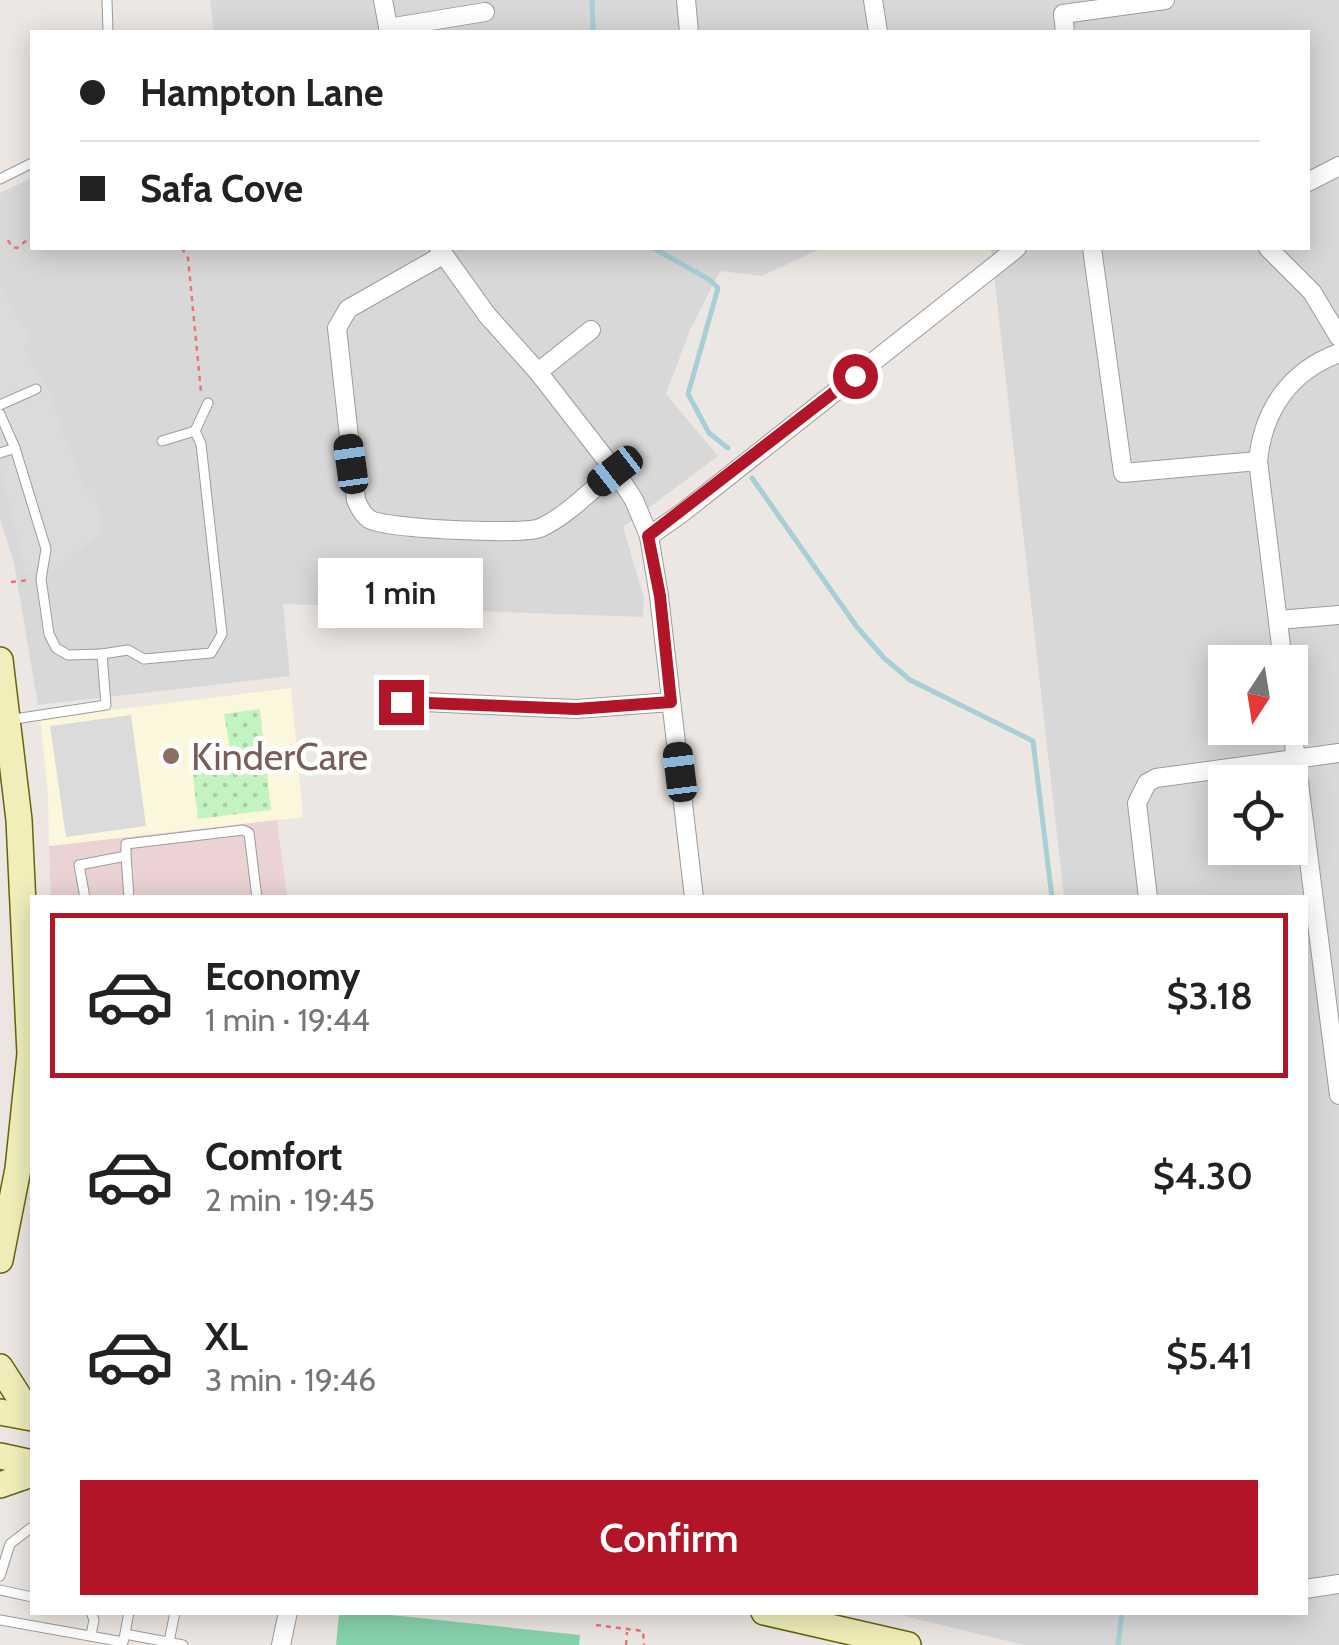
<!DOCTYPE html>
<html lang="en">
<head>
<meta charset="utf-8">
<style>
  :root { --surface:#fff; --page:#f2f2f2; --text:#222; --muted:#767676; --line:#e0e0e0; --accent:#b21527 }
  body { margin:0; font-family:Cabin,sans-serif; background:var(--page); color:var(--text); height:100vh; display:flex; flex-direction:column; font-size:38px; white-space:nowrap }
  * { box-sizing:border-box; margin:0 }
  p { font-size:32px; color:var(--muted) }
  .icon { flex:none; width:55px; height:55px; fill:none; stroke:currentColor; stroke-width:2; stroke-linecap:round; stroke-linejoin:round }
  .map { position:relative; flex:1; overflow:hidden }
  .sheet { position:absolute; left:30px; top:895px; width:1278px; height:720px; display:flex; flex-direction:column; background:var(--surface); border-radius:0px; box-shadow:0 5px 25px #0003 }
  .sheet>* { flex:none }
  .hud { position:absolute; left:30px; top:30px; width:1280px; height:220px; border-radius:0px; box-shadow:0 5px 25px #0003; display:grid; align-content:center; height:220px; padding:0 50px; background:var(--surface) }
  .needle { width:65px; rotate:192deg }
  .controls { position:absolute; left:1208px; top:645px; display:grid; gap:20px }
  .controls a { display:grid; place-items:center; width:100px; height:100px; border-radius:0px; background:var(--surface); box-shadow:0 5px 25px #0003; font-size:50px }
  .end { position:absolute; width:45px; height:45px; margin:-22px; border:12px solid #b21527; background:#fff; box-shadow:0 0 0 5px #fff }
  .from { border-radius:50% }
  .bubble { position:absolute; height:70px; border-radius:0px; background:var(--surface); box-shadow:0 5px 25px #0003; font-size:32px; font-weight:600; line-height:70px; text-align:center }
  .car { position:absolute; width:30px; height:60px; margin:-30px -15px; border-radius:12px; box-shadow:0 0 8px 2px #0007; background:linear-gradient(#222 24%,#8ab4d8 0 40%,#222 0 76%,#8ab4d8 0 86%,#222 0) }
  .hud b { display:flex; align-items:center; gap:35px; height:95px; font-size:38px }
  .hud b+b { border-top:2px solid var(--line) }
  .hud i { width:25px; height:25px; background:var(--text) }
  ul { padding:18px 0 0; list-style:none }
  li { display:flex; align-items:center; gap:30px; height:165px; margin:0 20px 15px; padding:0 30px; border:5px solid transparent; border-radius:0px }
  li div { flex:1 }
  li b { display:block; font-size:38px }
  li em { font-style:normal; font-weight:600 }
  li.active { border-color:var(--accent) }
  li>.icon { width:90px; height:90px; stroke-width:1.5 }
  .primary-button { display:flex; gap:20px; margin-top:auto; padding:20px 50px }
  .primary-button a { flex:1; height:115px; border-radius:0px; background:var(--accent); color:#fff; font-size:40px; font-weight:600; line-height:115px; text-align:center }
  .map>svg:first-child { display:block }
  .residential { fill:#d9d8d9; fill-rule:evenodd }
  .commercial { fill:#ebd2d4 }
  .education { fill:#fbf7dc }
  .park { fill:url(#park-dots) }
  .pitch { fill:#87d3ad }
  .parking { fill:#dbdbdb }
  .lines { fill:none; stroke-linecap:round; stroke-linejoin:round }
  .stream { stroke:#a6d0d5; stroke-width:5 }
  .service-casing { stroke:#9c9c9c; stroke-width:11 }
  .minor-casing { stroke:#9c9c9c; stroke-width:20 }
  .secondary-casing { stroke:#656410; stroke-width:28 }
  .path { stroke:#ea7576; stroke-width:2.5; stroke-dasharray:5 5; stroke-linecap:butt }
  .service { stroke:#fff; stroke-width:9 }
  .minor { stroke:#fff; stroke-width:18 }
  .secondary { stroke:#f2eeba; stroke-width:25 }
  .route { stroke:#b21527; stroke-width:12 }
  .education-dot { fill:#8d6e63; stroke:#fff; stroke-width:4 }
  .labels { text-anchor:middle; dominant-baseline:central; stroke-width:10; stroke-linejoin:round; paint-order:stroke }
  .education-label { font-size:38px; fill:#785e54; stroke:#fff; text-anchor:start }
</style>
</head>
<body>
<div class="map">
<svg width="1339" height="1645" viewBox="0 0 1339 1645">
  <defs>
    <pattern id="park-dots" width="8" height="8" patternUnits="userSpaceOnUse" patternTransform="scale(2.5)"><rect width="8" height="8" fill="#c4f3c2"/><path d="M2 2h.1M6 6h.1" fill="none" stroke="#a8d0a6" stroke-width="1.8" stroke-linecap="round"/></pattern>
  </defs>
  <rect width="100%" height="100%" fill="#ece7e2"/>
  <g class="residential">
    <path d="M210,0h1129v1645h-315l-132,-32 413,-1v-714l-241,-1 -73,-649h317v-216h-1094zM1225,662h65v66h-65zM1225,782h65v66h-65z"/>
    <polygon points="32,178 32,248 822,248 762,276 720,271 690,330 666,394 718,456 623,527 644,598 643,617 283,604 290,676 38,705 14,563 0,519 0,193"/>
  </g>
  <polygon class="commercial" points="277,820 287,897 51,897 49,846"/>
  <polygon class="education" points="291,688 303,817 49,846 48,793 40,719"/>
  <polygon class="park" points="260,709 271,810 198,819 191,759 231,754 224,714"/>
  <polygon class="pitch" points="339,1613 372,1613 580,1635 579,1645 336,1645"/>
  <g class="parking">
    <polygon points="0,286 31,339 24,348 51,395 84,490 94,487 103,531 56,570 27,573 0,470"/>
    <polygon points="131,715 146,826 66,837 50,726"/>
  </g>
  <g class="lines">
    <g class="stream">
      <polyline points="592,0 593,32"/>
      <polyline points="653,248 710,280 718,288 688,394 709,433 728,448"/>
      <polyline points="752,478 857,627 884,658 910,680 1033,741 1052,898"/>
      <polyline points="1118,1645 1122,1612"/>
    </g>
    <g class="service-casing">
      <g id="service">
        <polyline points="107,0 108,32"/>
        <polyline points="0,179 32,163"/>
        <polyline points="0,405 36,389"/>
        <polyline points="0,414 15,448"/>
        <polyline points="195,431 208,403"/>
        <polyline points="0,453 15,448 46,549 41,579 49,634 56,648 68,655 102,654 106,705 8,720"/>
        <polyline points="102,654 128,650 144,659 211,653 222,634 201,444 195,431 162,441"/>
        <polyline points="126,856 129,898"/>
        <polyline points="85,898 79,865 126,856 126,844 243,830 249,833 257,898"/>
        <polyline points="0,1576 10,1544 32,1527"/>
        <polyline points="0,1590 32,1597"/>
        <polyline points="0,1620 123,1642"/>
        <polyline points="125,1634 183,1645"/>
        <polyline points="91,1635 94,1620 91,1612"/>
        <polyline points="124,1639 129,1612"/>
        <polyline points="169,1642 175,1612"/>
      </g>
    </g>
    <g class="minor-casing">
      <g id="minor">
        <polyline points="383,0 389,32"/>
        <polyline points="686,0 689,32"/>
        <polyline points="873,0 878,32"/>
        <polyline points="388,28 485,12"/>
        <polyline points="1065,32 1063,14 1165,0"/>
        <polyline points="1308,182 1339,166"/>
        <polyline points="439,248 487,315 538,372 615,471 634,500 649,536 659,596 694,898"/>
        <polyline points="1092,248 1123,473 1258,461"/>
        <polyline points="1268,248 1312,292 1339,337"/>
        <path d="M443,255l-95,54 -11,19 19,172c3,7 7,15 13,19 15,10 154,16 171,9 27,-12 52,-39 75,-57"/>
        <polyline points="538,372 591,330"/>
        <polyline points="649,536 682,513 1017,248"/>
        <polyline points="1278,620 1339,615"/>
        <path d="M1283,662l-25,-201c5,-51 32,-90 81,-108"/>
        <polyline points="401,701 576,709 671,702"/>
        <polyline points="1290,713 1339,1095"/>
        <polyline points="1148,898 1137,803 1147,783 1156,778 1339,753"/>
        <polyline points="1305,1589 1339,1584"/>
        <polyline points="281,1645 288,1612"/>
      </g>
    </g>
    <g class="secondary-casing">
      <g id="secondary">
        <polyline points="0,660 19,820 30,1054 18,1169 0,1260"/>
        <polyline points="0,1367 32,1417"/>
        <polyline points="0,1412 32,1418"/>
        <polyline points="0,1456 32,1463"/>
        <polyline points="0,1485 32,1474"/>
        <polyline points="764,1612 908,1645"/>
      </g>
    </g>
    <g class="path">
      <polyline points="8,240 12,247 17,248 32,236"/>
      <polyline points="149,248 162,248"/>
      <polyline points="182,248 188,258 201,392"/>
      <polyline points="11,582 29,580"/>
      <polyline points="596,1625 643,1631 644,1645"/>
      <polyline points="626,1645 627,1632"/>
    </g>
    <use href="#service" class="service"/>
    <use href="#minor" class="minor"/>
    <use href="#secondary" class="secondary"/>
  </g>
  <g class="lines">
    <polyline class="route" points="401,702 576,709 671,702 660,596 648,536 855,376"/>
  </g>
  <circle class="education-dot" cx="171" cy="756" r="10"/>
  <g class="labels">
    <g class="education-label">
      <text x="191" y="756">KinderCare</text>
    </g>
  </g>
</svg>
<div class="controls">
<a><svg class="needle" viewBox="-14 -14 28 28"><path d="M0-13l5 13h-10z" fill="#e53935"/><path d="M0 13l5-13h-10z" fill="#767676"/></svg></a>
<a><svg class="icon" aria-label="locate" viewBox="0 0 24 24"><circle cx="12" cy="12" r="6"/><path d="M12 2v4M12 18v4M2 12h4M18 12h4"/></svg></a>
</div>
<i class="end from" style="left:855px;top:376px"></i>
<i class="end" style="left:401px;top:702px"></i>
<div class="bubble" style="left:318px;top:558px;width:165px">1 min</div>
<i class="car" style="left:351px;top:464px;rotate:352deg"></i>
<i class="car" style="left:615px;top:471px;rotate:232deg"></i>
<i class="car" style="left:680px;top:772px;rotate:353deg"></i>
<div class="hud">
<b><i class="from"></i>Hampton Lane</b>
<b><i></i>Safa Cove</b>
</div>
<section class="sheet">
<ul>
<li class="active"><svg class="icon" aria-label="car" viewBox="0 0 24 24"><path d="M5 17H2v-5l4-1 3-4h7l3 4 3 1v5h-3M9 17h6M6 11h13"/><circle cx="7" cy="17" r="2"/><circle cx="17" cy="17" r="2"/></svg><div><b>Economy</b><p>1 min · 19:44</p></div><em>$3.18</em></li>
<li><svg class="icon" aria-label="car" viewBox="0 0 24 24"><path d="M5 17H2v-5l4-1 3-4h7l3 4 3 1v5h-3M9 17h6M6 11h13"/><circle cx="7" cy="17" r="2"/><circle cx="17" cy="17" r="2"/></svg><div><b>Comfort</b><p>2 min · 19:45</p></div><em>$4.30</em></li>
<li><svg class="icon" aria-label="car" viewBox="0 0 24 24"><path d="M5 17H2v-5l4-1 3-4h7l3 4 3 1v5h-3M9 17h6M6 11h13"/><circle cx="7" cy="17" r="2"/><circle cx="17" cy="17" r="2"/></svg><div><b>XL</b><p>3 min · 19:46</p></div><em>$5.41</em></li>
</ul>
<div class="primary-button"><a>Confirm</a></div>
</section>
</div>
</body>
</html>
